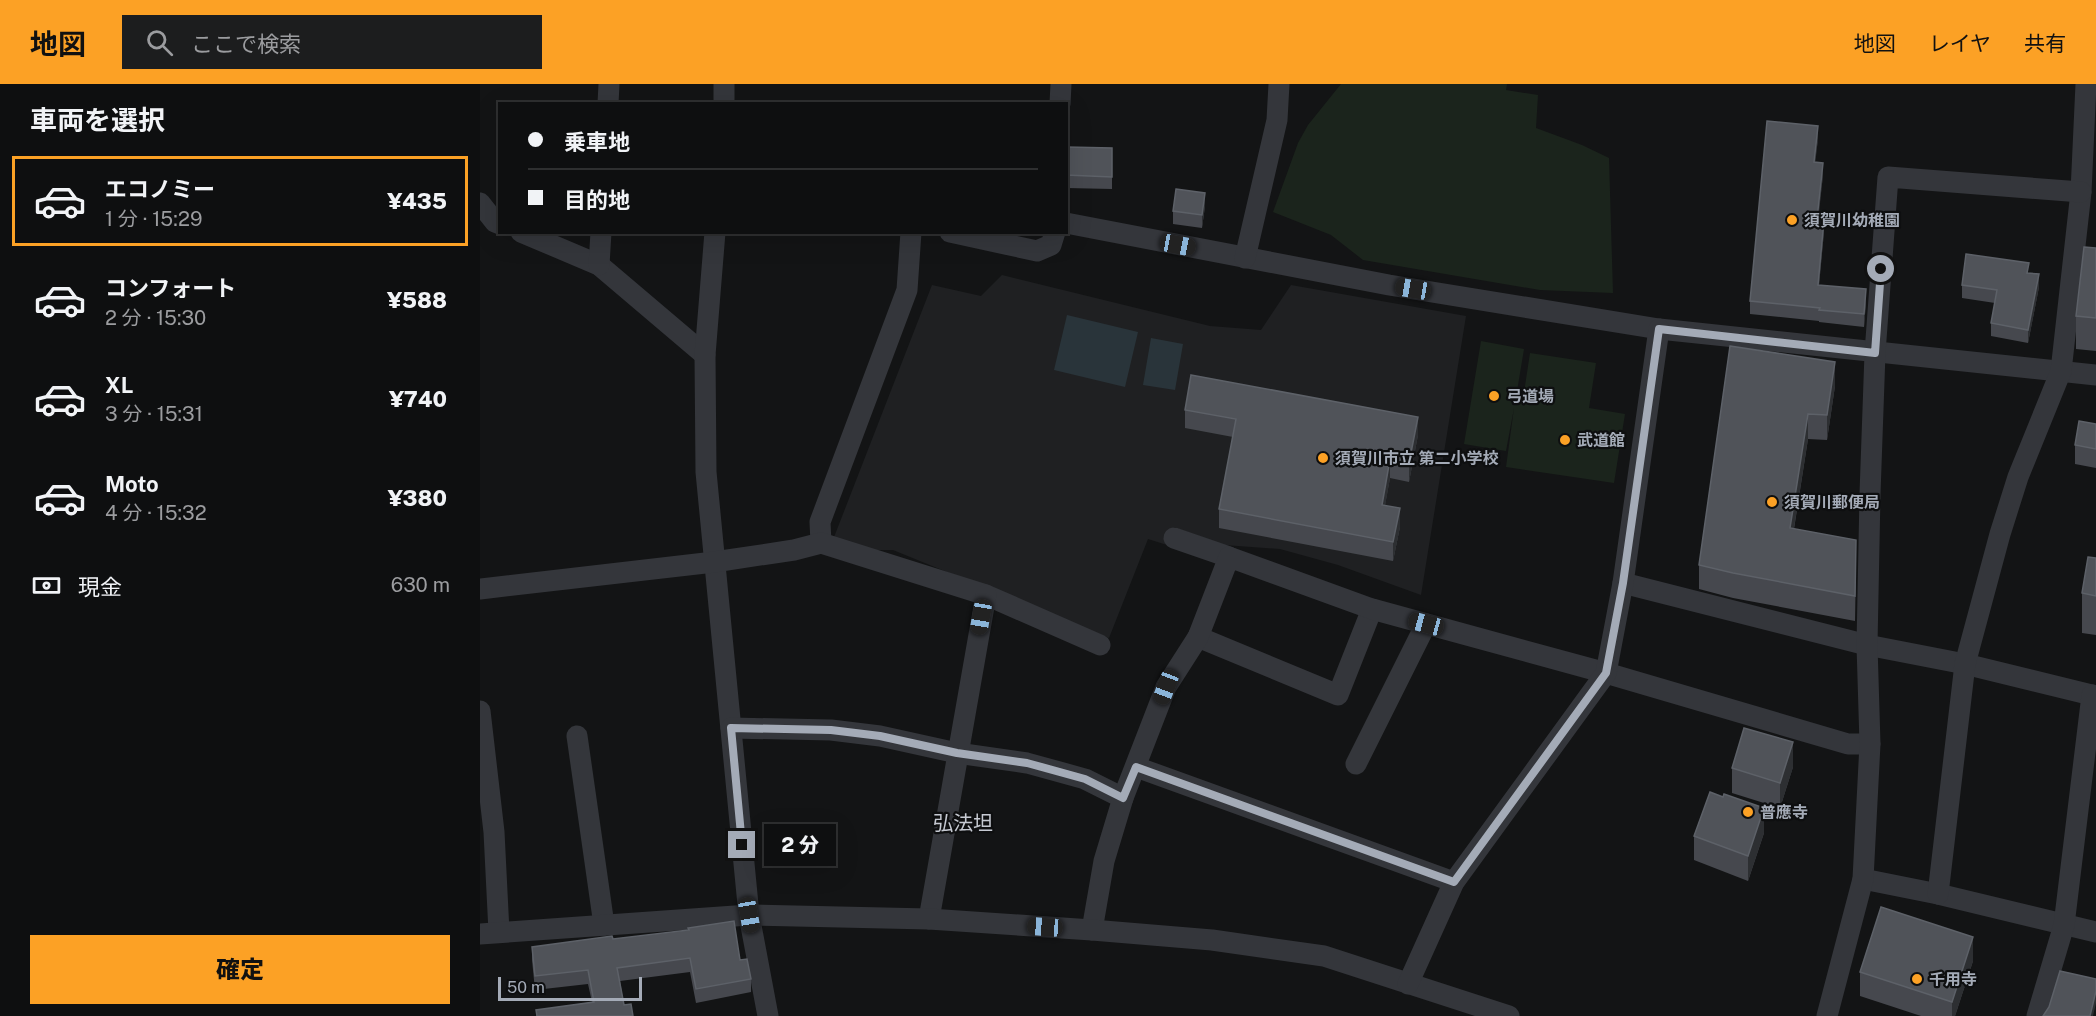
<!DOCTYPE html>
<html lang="ja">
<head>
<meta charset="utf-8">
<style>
  :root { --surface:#0e0f10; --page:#1c1d1e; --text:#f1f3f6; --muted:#9b9c9f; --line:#2e2f30; --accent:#fca125 }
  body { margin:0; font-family:"Public Sans","Noto Sans JP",sans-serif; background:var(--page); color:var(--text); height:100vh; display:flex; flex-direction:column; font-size:22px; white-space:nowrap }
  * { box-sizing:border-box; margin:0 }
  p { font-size:20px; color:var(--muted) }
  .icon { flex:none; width:33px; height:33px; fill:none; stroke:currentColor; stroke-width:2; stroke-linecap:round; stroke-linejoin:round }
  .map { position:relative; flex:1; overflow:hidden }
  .panel { display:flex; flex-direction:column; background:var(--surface); width:480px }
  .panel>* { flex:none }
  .top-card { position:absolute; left:18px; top:18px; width:570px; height:132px; border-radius:0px; box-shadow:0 6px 24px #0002,0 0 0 2px var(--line); display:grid; align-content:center; height:132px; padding:0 30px; background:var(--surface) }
  .scale { position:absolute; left:18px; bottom:15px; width:144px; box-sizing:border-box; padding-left:6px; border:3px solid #a4abb7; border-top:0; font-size:16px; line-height:21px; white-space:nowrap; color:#a4abb7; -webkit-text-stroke:4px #0e0f10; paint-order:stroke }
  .end { position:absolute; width:27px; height:27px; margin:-14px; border:8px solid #a4abb7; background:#111; box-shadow:0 0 0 3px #111 }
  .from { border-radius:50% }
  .bubble { position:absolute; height:42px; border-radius:0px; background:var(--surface); box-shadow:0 6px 24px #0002,0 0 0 2px var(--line); font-size:20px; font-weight:800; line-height:42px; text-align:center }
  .car { position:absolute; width:18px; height:36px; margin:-18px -9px; border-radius:8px; box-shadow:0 0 4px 2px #0007; background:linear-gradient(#222 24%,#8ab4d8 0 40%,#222 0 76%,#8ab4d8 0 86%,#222 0) }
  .top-card b { display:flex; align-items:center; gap:21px; height:57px; font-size:22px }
  .top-card b+b { border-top:2px solid var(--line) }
  .top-card i { width:15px; height:15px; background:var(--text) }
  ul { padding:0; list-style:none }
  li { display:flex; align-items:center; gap:18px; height:90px; margin:0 12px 9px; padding:0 18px; border:3px solid transparent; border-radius:0px }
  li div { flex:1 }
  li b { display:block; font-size:22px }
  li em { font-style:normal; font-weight:800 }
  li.on { border-color:var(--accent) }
  li>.icon { width:54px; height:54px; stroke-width:1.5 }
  h2 { padding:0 30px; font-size:27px; line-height:72px }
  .pay { display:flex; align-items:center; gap:15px; height:66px; padding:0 30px; font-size:22px }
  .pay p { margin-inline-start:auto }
  .primary-button { display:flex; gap:12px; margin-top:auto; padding:12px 30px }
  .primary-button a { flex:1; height:69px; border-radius:0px; background:var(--accent); color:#111; font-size:24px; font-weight:800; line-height:69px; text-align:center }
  header { display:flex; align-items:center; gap:36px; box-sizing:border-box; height:84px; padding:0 30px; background:var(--accent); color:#111 }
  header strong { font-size:28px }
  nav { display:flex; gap:33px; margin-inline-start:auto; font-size:21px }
  .search { width:420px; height:54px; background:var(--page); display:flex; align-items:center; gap:15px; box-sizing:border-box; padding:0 21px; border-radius:0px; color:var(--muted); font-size:22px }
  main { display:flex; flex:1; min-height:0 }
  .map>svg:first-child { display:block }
  .built { fill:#1f2022 }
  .green { fill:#1b241c }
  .water { fill:#29343a }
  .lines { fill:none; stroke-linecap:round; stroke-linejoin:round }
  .minor { stroke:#34363b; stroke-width:21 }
  .wall { fill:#46484e }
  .shaded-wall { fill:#2d2f32 }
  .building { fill:#505359; stroke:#5d6168; stroke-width:1.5 }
  .route { stroke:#a4abb7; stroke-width:8 }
  .poi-dot { fill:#fca125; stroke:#0e0f10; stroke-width:2 }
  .labels { text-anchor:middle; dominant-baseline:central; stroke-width:4.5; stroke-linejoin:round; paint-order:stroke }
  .poi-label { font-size:16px; font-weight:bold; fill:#a4abb7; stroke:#0e0f10; text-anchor:start }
  .quarter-label { font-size:20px; fill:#c6cad2; stroke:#0e0f10 }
</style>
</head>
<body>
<header>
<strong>地図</strong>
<div class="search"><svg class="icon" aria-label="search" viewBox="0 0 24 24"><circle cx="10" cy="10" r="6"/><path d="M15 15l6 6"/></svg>ここで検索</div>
<nav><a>地図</a><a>レイヤ</a><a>共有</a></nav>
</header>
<main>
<section class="panel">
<h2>車両を選択</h2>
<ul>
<li class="on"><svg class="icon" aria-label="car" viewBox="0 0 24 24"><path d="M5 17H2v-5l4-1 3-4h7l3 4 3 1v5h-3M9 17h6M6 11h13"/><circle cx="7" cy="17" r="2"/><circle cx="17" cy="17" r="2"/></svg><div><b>エコノミー</b><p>1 分 · 15:29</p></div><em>¥435</em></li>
<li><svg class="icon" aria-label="car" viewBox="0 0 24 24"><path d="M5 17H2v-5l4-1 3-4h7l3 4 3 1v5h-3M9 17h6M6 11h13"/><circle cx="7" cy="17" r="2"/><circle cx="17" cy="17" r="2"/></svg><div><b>コンフォート</b><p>2 分 · 15:30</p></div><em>¥588</em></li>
<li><svg class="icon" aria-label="car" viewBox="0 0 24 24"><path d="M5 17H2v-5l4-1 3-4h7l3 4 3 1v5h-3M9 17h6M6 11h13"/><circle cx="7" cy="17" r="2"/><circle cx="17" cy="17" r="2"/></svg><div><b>XL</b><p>3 分 · 15:31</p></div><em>¥740</em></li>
<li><svg class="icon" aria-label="car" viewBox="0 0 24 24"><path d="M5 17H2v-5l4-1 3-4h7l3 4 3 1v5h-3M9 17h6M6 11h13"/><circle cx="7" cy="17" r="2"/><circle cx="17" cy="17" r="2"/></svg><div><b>Moto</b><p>4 分 · 15:32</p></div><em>¥380</em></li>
</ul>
<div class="pay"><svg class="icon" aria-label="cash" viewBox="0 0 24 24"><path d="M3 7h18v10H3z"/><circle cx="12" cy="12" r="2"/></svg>現金<p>630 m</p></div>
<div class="primary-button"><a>確定</a></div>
</section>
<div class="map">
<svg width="1616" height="932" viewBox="0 0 1616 932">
  <rect width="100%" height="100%" fill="#131415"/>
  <polygon class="built" points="522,191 730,242 781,246 811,201 986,232 941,511 858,481 800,465 744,461 694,443 687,461 668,455 629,554 413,466 349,466 452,201 501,212"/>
  <g class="green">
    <polygon points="861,0 1027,0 1026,6 1058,11 1056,44 1102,61 1129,74 1133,209 1060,206 883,176 851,151 793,128 818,59 828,41"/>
    <polygon points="1001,257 1044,265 1036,313 1043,315 1050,269 1116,279 1109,324 1145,330 1134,399 1026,383 1034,324 1026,367 984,360"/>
  </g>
  <g class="water">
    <polygon points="587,231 658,248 645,303 574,286"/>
    <polygon points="671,254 703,260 695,306 663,301"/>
  </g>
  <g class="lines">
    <g class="minor">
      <polyline points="128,20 129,0"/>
      <polyline points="244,20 244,0"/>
      <polyline points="580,20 581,0"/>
      <polyline points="0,119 15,138 20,140"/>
      <polyline points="586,139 909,201 1179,245 1616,291"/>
      <polyline points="41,148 119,181 225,271"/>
      <polyline points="235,148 225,271 226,388 269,831 288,932"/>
      <polyline points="470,148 557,167 571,161 575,148"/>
      <polyline points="765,174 797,36 799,0"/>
      <polyline points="119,181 121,148"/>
      <polyline points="694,454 749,473"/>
      <polyline points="341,459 340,438 427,206 431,148"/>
      <polyline points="1143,499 1387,561 1485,580 1616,612"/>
      <polyline points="0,505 234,478 314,466 341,459 506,511 620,561"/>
      <polyline points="718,553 858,611 892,525"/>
      <polyline points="0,627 14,748 19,848"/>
      <polyline points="251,644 351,646 400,652 477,669 547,679 605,695 643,714"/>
      <polyline points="97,652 124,841"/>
      <polyline points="876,680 946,540"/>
      <polyline points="656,683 974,798"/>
      <polyline points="1383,795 1458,810 1616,848"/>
      <polyline points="1458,810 1485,580 1520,450 1538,393 1581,287 1601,108 1606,0"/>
      <polyline points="449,835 506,511"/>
      <polyline points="612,846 624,777 643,714 686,603 718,553 749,473 892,525 1126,589 1368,660 1390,660"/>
      <polyline points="0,850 269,831 449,835 612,846 732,856 844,872 1029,932"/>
      <polyline points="928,900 974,798 1126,589 1143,499 1179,245"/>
      <polyline points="1347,932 1383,795 1390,660 1387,561 1390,410 1395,269 1408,93 1601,108"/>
      <polyline points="1557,932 1584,841 1612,611"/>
    </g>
  </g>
  <g class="wall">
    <polygon points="1338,55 1335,78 1343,91 1338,135 1344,148 1339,201 1386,218 1384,243 1339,238 1339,237 1270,230 1270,217"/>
    <polygon points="587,63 632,64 632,105 586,104"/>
    <polygon points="725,122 722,144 693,140 693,127"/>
    <polygon points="1616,164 1616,267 1596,265 1596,232"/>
    <polygon points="1549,189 1559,203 1548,259 1511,252 1511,239 1515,219 1482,214 1482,201"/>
    <polygon points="1250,262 1355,302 1347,356 1328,355 1314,445 1376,480 1375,537 1253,514 1219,505 1219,481"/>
    <polygon points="705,326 938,351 929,398 910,394 905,421 920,443 913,477 739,444 739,425 753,353 705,344"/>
    <polygon points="1616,340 1616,384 1595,380 1595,361"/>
    <polygon points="1616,474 1616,551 1602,549 1602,509"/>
    <polygon points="1313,683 1300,724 1252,709 1252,684"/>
    <polygon points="1243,713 1284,749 1268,797 1214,776 1214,752"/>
    <polygon points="133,855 260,876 271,895 271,908 216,919 210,888 140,897 144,921 153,932 56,932 56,926 112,918 108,900 55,906 52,876 52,863"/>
    <polygon points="1493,877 1475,932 1441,932 1380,912 1380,888"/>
  </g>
  <g class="shaded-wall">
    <polygon points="1338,42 1338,55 1334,90 1334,78"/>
    <polygon points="1343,79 1343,91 1337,148 1337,135"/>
    <polygon points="725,109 725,122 722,144 722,131"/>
    <polygon points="1344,136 1344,148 1338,213 1338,201"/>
    <polygon points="1559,190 1559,203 1548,259 1548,246"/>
    <polygon points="1386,205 1386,218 1384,243 1384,230"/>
    <polygon points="1355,278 1355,302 1347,356 1347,331"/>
    <polygon points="1328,330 1328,355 1310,469 1310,444"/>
    <polygon points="938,333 938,351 929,398 929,379"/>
    <polygon points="910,375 910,394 902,439 902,421"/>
    <polygon points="920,424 920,443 913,477 913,458"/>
    <polygon points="1313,658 1313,683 1300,724 1300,699"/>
    <polygon points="1284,724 1284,749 1268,797 1268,772"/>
    <polygon points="1493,853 1493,877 1475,932 1472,932 1472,918"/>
    <polygon points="1616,907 1616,919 1613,932 1610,932"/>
  </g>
  <g class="building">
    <polygon points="1287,37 1338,42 1334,78 1343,79 1337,135 1344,136 1338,201 1386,205 1384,230 1339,226 1340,224 1270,217"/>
    <polygon points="587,63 632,64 632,93 586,91"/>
    <polygon points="696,105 725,109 722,131 693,127"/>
    <polygon points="1604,163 1616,164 1616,234 1596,232"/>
    <polygon points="1486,170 1549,179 1547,189 1559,190 1548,246 1511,239 1517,206 1482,201"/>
    <polygon points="1250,262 1355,278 1347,331 1328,330 1310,444 1376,456 1375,512 1253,489 1219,481"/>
    <polygon points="711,291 938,333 929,379 910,375 902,421 920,424 913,458 739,425 756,335 705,326"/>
    <polygon points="1599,337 1616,340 1616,365 1595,361"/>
    <polygon points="1608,473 1616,474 1616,512 1602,509"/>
    <polygon points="1264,644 1313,658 1300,699 1252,684"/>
    <polygon points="1230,708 1243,713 1244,710 1284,724 1268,772 1214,752"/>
    <polygon points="1401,823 1493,853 1472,918 1380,888"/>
    <polygon points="254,837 260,876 267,875 271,895 216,905 210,874 137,884 144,921 151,920 153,932 57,932 56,926 114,918 108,886 55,892 52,863 132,852 133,855 209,846 208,844"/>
    <polygon points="1580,887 1616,895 1616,907 1610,932 1563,932 1569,923"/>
  </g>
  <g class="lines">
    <polyline class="route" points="262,761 251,644 351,646 400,652 477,669 547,679 605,695 643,714 656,683 974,798 1126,589 1143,499 1179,245 1395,269 1401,185"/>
  </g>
  <g class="poi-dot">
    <circle cx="1312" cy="136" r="6"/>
    <circle cx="1014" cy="312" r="6"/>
    <circle cx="1085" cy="356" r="6"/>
    <circle cx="843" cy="374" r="6"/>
    <circle cx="1292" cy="418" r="6"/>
    <circle cx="1268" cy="728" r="6"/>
    <circle cx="1437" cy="895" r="6"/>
  </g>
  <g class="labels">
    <g class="poi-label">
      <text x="1324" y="136">須賀川幼稚園</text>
      <text x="1026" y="312">弓道場</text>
      <text x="1097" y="356">武道館</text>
      <text x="855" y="374">須賀川市立 第二小学校</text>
      <text x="1304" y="418">須賀川郵便局</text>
      <text x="1280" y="728">普應寺</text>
      <text x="1449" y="895">千用寺</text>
    </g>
    <g class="quarter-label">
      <text x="483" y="739">弘法坦</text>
    </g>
  </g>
</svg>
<div class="scale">50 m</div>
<i class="end from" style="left:1401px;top:185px"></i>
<i class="end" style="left:262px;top:761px"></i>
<div class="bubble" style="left:284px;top:740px;width:72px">2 分</div>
<i class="car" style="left:698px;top:161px;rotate:101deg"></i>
<i class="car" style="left:933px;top:205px;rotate:280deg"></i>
<i class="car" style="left:501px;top:533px;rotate:190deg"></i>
<i class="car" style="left:946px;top:540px;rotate:285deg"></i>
<i class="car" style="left:686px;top:603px;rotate:201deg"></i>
<i class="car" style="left:269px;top:831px;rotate:170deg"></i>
<i class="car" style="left:565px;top:843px;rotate:274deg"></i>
<div class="top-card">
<b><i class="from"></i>乗車地</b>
<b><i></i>目的地</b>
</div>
</div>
</main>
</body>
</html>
